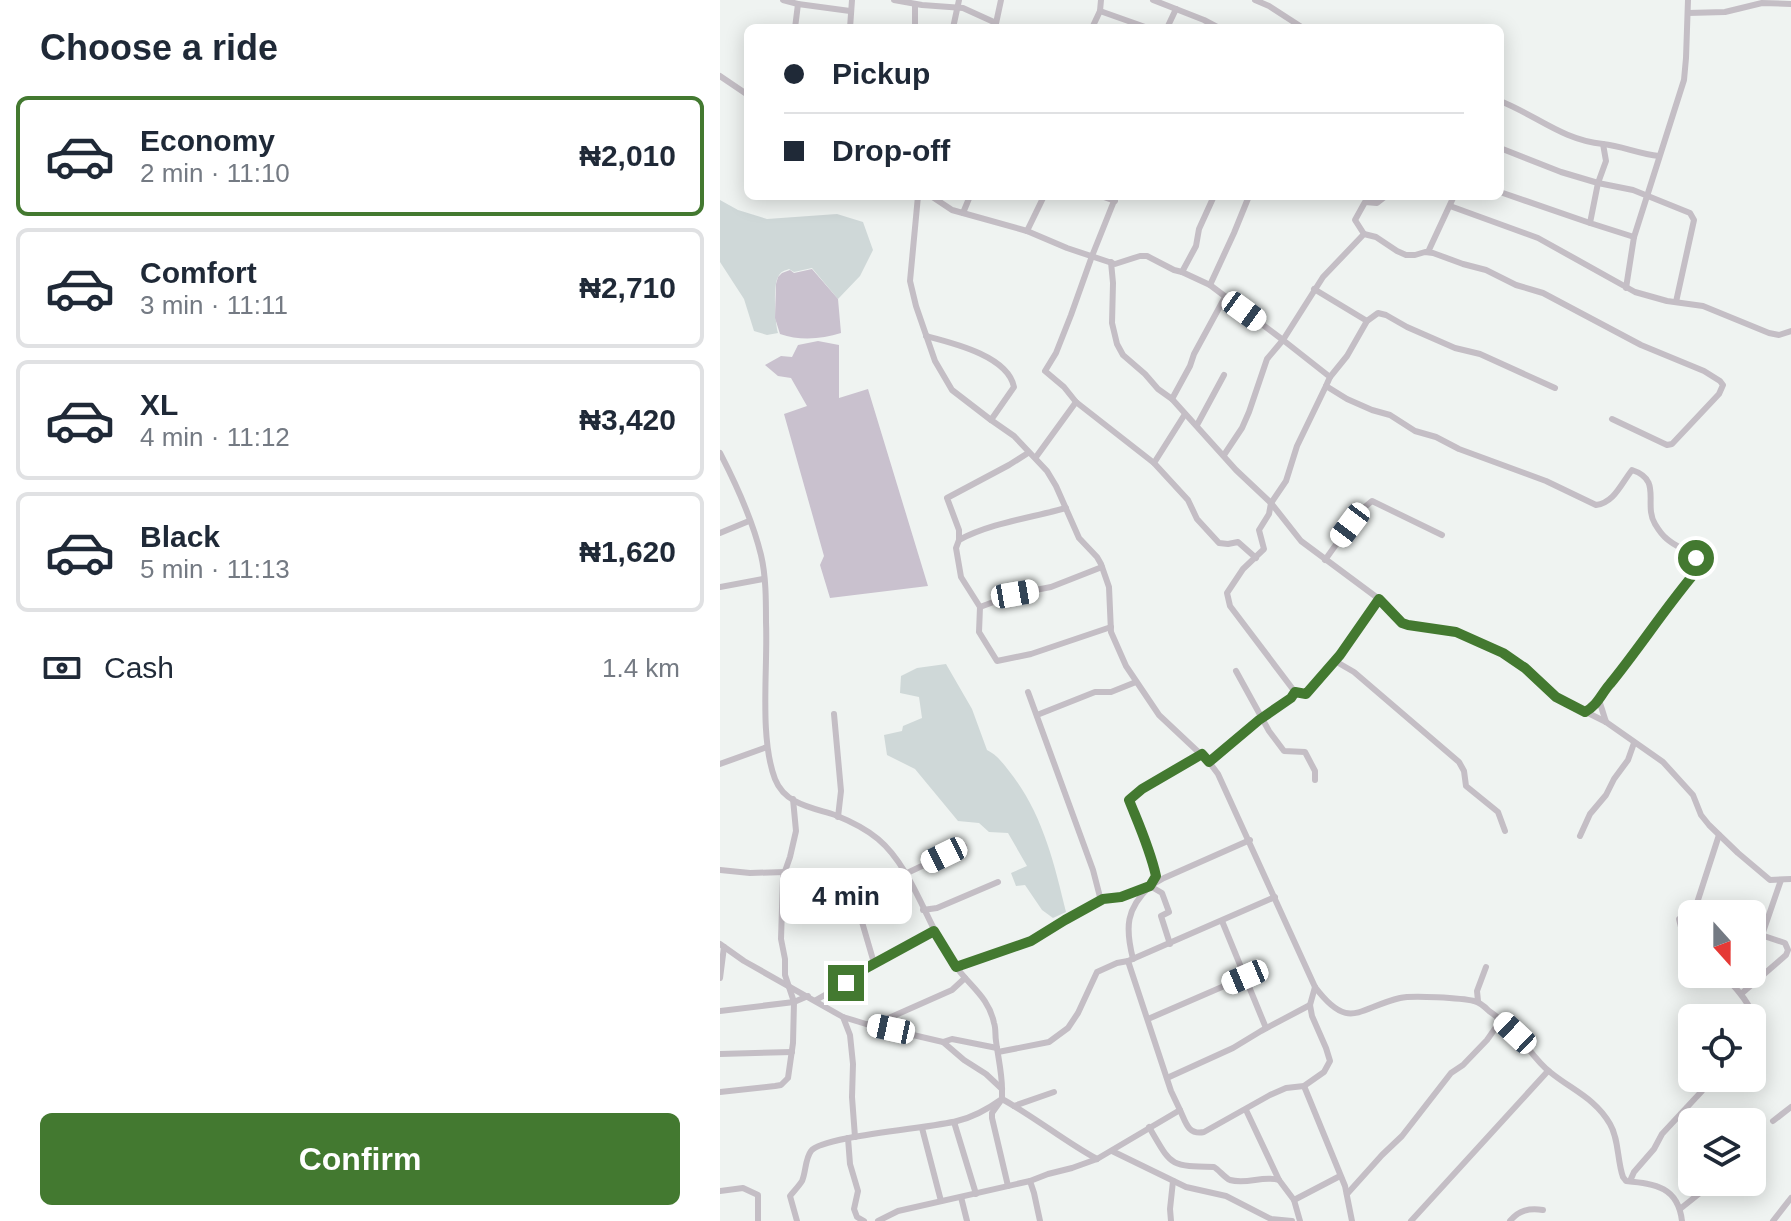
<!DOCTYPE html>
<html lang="en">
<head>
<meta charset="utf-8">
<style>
  :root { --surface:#fff; --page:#f6f6f7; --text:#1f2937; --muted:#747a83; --line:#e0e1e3; --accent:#437930 }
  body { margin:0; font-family:Helvetica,sans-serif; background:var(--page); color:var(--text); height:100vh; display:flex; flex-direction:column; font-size:30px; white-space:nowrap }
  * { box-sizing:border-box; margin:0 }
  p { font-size:26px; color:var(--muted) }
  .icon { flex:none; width:44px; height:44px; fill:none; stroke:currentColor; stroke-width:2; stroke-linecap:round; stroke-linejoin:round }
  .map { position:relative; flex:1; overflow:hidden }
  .side { display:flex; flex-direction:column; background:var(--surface); width:720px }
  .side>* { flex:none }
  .hud { position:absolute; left:24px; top:24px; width:760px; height:176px; border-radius:12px; box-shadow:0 4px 20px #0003; display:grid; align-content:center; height:176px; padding:0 40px; background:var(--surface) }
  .needle { width:52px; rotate:159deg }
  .buttons { position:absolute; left:958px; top:900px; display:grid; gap:16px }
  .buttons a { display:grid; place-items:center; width:88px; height:88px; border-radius:12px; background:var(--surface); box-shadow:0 4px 20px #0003; font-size:40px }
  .end { position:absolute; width:36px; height:36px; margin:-18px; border:10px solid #437930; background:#fff; box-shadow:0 0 0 4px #fff }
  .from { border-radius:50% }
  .bubble { position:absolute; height:56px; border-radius:12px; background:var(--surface); box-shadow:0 4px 20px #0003; font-size:26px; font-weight:700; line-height:56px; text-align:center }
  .car { position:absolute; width:24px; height:48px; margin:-24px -12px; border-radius:10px; box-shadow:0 0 6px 2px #0007; background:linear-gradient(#fff 24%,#345 0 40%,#fff 0 76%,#345 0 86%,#fff 0) }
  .hud b { display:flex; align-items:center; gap:28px; height:76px; font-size:30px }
  .hud b+b { border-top:2px solid var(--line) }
  .hud i { width:20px; height:20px; background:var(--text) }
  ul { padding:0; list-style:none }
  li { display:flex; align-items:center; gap:24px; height:120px; margin:0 16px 12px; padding:0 24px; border:4px solid var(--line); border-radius:12px }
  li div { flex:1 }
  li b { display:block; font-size:30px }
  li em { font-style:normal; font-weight:700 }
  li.active { border-color:var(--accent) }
  li>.icon { width:72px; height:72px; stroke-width:1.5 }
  h2 { padding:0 40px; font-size:36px; line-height:96px }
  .pay { display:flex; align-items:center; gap:20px; height:88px; padding:0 40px; font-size:30px }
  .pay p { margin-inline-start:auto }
  .primary-button { display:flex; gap:16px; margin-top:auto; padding:16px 40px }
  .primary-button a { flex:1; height:92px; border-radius:12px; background:var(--accent); color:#fff; font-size:32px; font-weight:700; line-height:92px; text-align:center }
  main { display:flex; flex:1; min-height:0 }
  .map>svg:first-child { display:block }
  .green { fill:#cfd8d8 }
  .water { fill:#c9c1ce }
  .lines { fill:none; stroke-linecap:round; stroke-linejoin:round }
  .minor { stroke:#c4bec5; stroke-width:6 }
  .route { stroke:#437930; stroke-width:10 }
</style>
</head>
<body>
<main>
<section class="side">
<h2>Choose a ride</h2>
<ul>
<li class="active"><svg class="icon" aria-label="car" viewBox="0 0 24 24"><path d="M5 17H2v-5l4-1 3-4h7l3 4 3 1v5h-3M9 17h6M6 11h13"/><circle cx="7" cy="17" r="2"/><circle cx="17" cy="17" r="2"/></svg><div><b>Economy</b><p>2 min · 11:10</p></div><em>₦2,010</em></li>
<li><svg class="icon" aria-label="car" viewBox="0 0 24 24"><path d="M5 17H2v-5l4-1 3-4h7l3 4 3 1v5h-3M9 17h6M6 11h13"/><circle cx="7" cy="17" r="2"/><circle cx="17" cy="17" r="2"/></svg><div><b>Comfort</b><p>3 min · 11:11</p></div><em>₦2,710</em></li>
<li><svg class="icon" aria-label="car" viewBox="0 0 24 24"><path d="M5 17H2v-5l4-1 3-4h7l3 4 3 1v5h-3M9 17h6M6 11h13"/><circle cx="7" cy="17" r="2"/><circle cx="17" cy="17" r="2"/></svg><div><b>XL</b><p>4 min · 11:12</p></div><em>₦3,420</em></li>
<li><svg class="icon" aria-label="car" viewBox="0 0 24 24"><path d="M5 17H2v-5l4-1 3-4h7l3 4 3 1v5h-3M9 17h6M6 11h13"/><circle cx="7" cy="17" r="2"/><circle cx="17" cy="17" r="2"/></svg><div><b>Black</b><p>5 min · 11:13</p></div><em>₦1,620</em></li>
</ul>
<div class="pay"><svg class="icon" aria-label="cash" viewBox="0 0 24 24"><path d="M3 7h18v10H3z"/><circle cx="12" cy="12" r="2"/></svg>Cash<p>1.4 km</p></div>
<div class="primary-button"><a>Confirm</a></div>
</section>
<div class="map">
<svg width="1071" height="1221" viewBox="0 0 1071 1221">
  <rect width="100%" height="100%" fill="#eff3f1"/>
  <g class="green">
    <path d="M0,200l18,10 29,9 70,-5 26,8 10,28 -13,26 -22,23 -26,-31 -18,4 -5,-3c-5,2 -8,2 -11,8 -5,8 -3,47 0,56l-11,2 -13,-4 -10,-32 -24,-37z"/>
    <path d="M226,664l26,45 15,41c10,5 15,12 22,21 33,41 45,91 57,141l-13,6 -11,-8 -17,-25 -9,1 -5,-13 16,-7 -19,-33 -19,-1 -10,-9 -21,-2 -43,-52 -28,-14 -3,-20 18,-4 1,-5 19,-8 -3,-21 -19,-4 1,-17 16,-8z"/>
  </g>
  <g class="water">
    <path d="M92,269l26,30 3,34c-19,6 -41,8 -61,1l-5,-16 1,-34 2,-7 4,-4 8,-3 4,3z"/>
    <polygon points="98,341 119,345 119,398 148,389 208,586 110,598 100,565 104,556 64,414 87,406 71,378 58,376 45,365 61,356 72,357 78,345"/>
  </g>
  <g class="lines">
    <g class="minor">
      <polyline points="63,0 78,4 130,11"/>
      <polyline points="174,0 202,5 243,8 276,23"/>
      <polyline points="433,0 484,20 499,28"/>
      <polyline points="535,0 549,6 583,28"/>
      <polyline points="380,11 428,28"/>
      <polyline points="968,13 1005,12 1042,3 1071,4"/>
      <polyline points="75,28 78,4"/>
      <polyline points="130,28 132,0"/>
      <polyline points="195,28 195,4"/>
      <polyline points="233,28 239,0"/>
      <polyline points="275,28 281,0"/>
      <polyline points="372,28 380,11 381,0"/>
      <polyline points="447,28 456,9"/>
      <polyline points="0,76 28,95"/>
      <path d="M780,101c36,14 62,39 103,43l3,17 -8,22 -8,40 44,14"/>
      <path d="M883,144c19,2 36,10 56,12"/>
      <polyline points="780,148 841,172 878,183 913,190 970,213 974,220 956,302"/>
      <polyline points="780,192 870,223"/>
      <path d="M198,196l-8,85 6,25 19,55 17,29 39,30 23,16 33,35 9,15 23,52 18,19 4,7 8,23 2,45 15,34 33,49 50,47 9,12 97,213c34,45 43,21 85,11 12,-3 62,0 74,3 6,1 11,6 15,10 10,7 20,15 28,24 11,12 20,27 33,37 22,18 45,26 60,52 9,15 7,36 13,53l3,4c30,3 52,6 56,40"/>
      <polyline points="211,196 232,210 307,231 347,248 395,264 420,256 427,256 454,270 462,272 490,285 563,340 603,277 644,234 656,237 677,251 686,255 695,255 705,252 713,253 743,264 766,270 796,285 823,293 921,345 984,371 1000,381 1003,385 999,394 952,444 947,445 892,419"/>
      <polyline points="381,196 395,201"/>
      <polyline points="396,196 372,256 351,315 336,353 325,371 344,387 356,402 434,463"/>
      <polyline points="730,206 818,238 915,292 947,301 983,306 1049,333 1059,335 1071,331"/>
      <polyline points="243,213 250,196"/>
      <polyline points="307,231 324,196"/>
      <polyline points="644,234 635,220 645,202 657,203 666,196"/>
      <polyline points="708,252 734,196"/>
      <polyline points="391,262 393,283 392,323 397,344 403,355 425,374 438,389 452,399 516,470 551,503 581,541 659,599 682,623 688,625 736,632 783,653 805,668 836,697 886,722 943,762 973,795 981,815 989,825 1018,853 1050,880 1071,879"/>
      <polyline points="462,272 476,246 479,229 494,196"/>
      <polyline points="490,285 514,233 529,196"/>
      <polyline points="906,288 914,237 964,80 966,58 968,0"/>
      <polyline points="594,289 647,321"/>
      <path d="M206,336c27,7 82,20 88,51l-23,33"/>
      <polyline points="610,377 627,356 647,321 658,313 666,315 687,327 735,348 760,354 835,388"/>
      <polyline points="452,399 470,366 474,354 505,297"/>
      <polyline points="465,414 434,463 468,500 477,519 499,543 508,544 518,542 536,558"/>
      <polyline points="477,425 504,375"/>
      <path d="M0,453c16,31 33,69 41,102 5,21 5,45 5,67 2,46 -7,115 9,157 10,26 39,29 60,36 15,6 31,14 43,24 36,30 50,91 79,129 14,19 32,30 37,55 2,5 1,12 2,18 2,16 6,32 6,48v10l-10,14v5l16,68"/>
      <path d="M504,455l18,-27 7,-16 18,-53 16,-19 47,37 -4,9 21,13 25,11 18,5 25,16 21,6 23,12 87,32 50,24c18,-2 25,-21 36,-35 31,10 11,34 23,54 3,5 8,12 12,15 12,11 29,11 32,29 -32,37 -58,78 -89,116 -9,10 -12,21 -25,28"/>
      <polyline points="316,457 356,402"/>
      <path d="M346,508c-36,10 -75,15 -107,32l-3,8 5,29 19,30 -1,25 18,29 34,-7 80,-27"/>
      <polyline points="0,533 29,521"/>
      <polyline points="239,540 239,530 227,498 289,465 308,453"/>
      <polyline points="605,560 640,511 652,501 722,535"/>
      <polyline points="0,587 43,579"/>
      <polyline points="260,607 295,594 331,587 382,567"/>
      <polyline points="615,661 634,672 739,762 744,771 746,786 778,812 785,831"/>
      <polyline points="516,671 549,731 564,751 585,752 595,771 595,780"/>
      <polyline points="308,692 373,870 380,897 383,899"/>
      <polyline points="575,692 510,606 507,593 523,569 544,549 539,530 549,514 551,503 566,481 577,446 606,386"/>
      <polyline points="879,700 886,722"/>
      <polyline points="114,714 121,791 118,817"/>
      <polyline points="317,715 375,692 391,692 416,682"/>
      <path d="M482,754l-60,35 -13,11c10,25 22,49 27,76l-6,10 14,-8 86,-38"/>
      <polyline points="489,762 539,720 571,698 575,692 586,694 620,655 659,599"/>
      <polyline points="0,764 47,747"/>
      <polyline points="860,836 870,814 886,795 894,779 908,760 914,743"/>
      <polyline points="0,870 30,873 65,872"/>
      <polyline points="185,874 244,846"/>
      <polyline points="430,886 442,893 449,912 441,916 450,944"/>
      <polyline points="203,910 217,908 278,882"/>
      <polyline points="502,921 546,1028"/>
      <polyline points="142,922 154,963"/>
      <polyline points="1042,935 1061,880"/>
      <path d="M972,942l-11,-15 -2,-8c6,-5 12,-7 17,-13l23,-71"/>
      <polyline points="0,944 24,961 123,1017 146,1024 223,1042 244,1060 266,1074 282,1089"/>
      <path d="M236,967l75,-26 34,-21 38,-21 18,-2 29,-11c-24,23 -25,41 -17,73"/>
      <path d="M1002,974c12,12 25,25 31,41l-2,3"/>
      <polyline points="0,978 4,947"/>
      <polyline points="1021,994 1066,955 1068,950 1065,943 1032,932"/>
      <polyline points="96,1000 126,983 137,973 154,963 214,931"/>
      <polyline points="758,1001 757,991 766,967"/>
      <polyline points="0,1011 74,1002 88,996"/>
      <polyline points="123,1017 130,1035 133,1064 132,1097 135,1137"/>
      <polyline points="428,1019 525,977"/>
      <polyline points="153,1025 232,990 245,978"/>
      <polyline points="223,1042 232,1039 277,1048"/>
      <polyline points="278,1052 329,1042 348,1028 358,1013 377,972 397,963 408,961"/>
      <polyline points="0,1054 72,1052"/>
      <polyline points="447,1078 513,1048 541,1031 590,1005"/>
      <polyline points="584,1086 625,1186 632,1221"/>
      <polyline points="0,1092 55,1086 61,1085 68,1078 73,1043 74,1002 65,975 65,959 61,939 63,877 70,857 76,831 73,799"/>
      <polyline points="294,1106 334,1092"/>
      <polyline points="460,1110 451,1091 408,961 555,897"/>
      <polyline points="526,1110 559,1180 574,1200 620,1176"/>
      <polyline points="1053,1121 1071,1107"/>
      <polyline points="234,1122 256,1194"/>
      <path d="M429,1127c23,39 19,39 65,40 5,3 11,11 16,13 17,5 33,-5 49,0"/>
      <polyline points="202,1128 221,1201"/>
      <polyline points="128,1138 130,1164 138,1191 134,1209 137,1217 144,1221"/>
      <polyline points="392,1151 466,1187 506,1196 551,1219 572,1221"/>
      <polyline points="310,1181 314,1193 320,1221"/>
      <polyline points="910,1181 914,1172 934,1149 942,1134 982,1091 984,1087 984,1078"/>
      <polyline points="0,1191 23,1188 38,1195 38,1221"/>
      <polyline points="627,1194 662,1155 682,1136 731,1073 743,1065 767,1040 781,1020"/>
      <polyline points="241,1197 247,1221"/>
      <polyline points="574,1200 580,1221"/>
      <polyline points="960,1209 985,1189 985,1182"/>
      <path d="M77,1221l-7,-25c4,-5 9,-10 12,-15 4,-9 3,-22 9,-30 11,-15 122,-23 146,-30 17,-4 31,-12 45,-22 33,18 62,42 95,60"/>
      <path d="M158,1221l20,-10 132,-30 18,-7 24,-6 25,-9 83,-49c6,13 8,25 24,22l66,-37 16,-7 18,-2 20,-14 6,-11 -4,-13 -14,-32 -2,-11 5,-18"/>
      <polyline points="451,1221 450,1209 453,1181"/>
      <polyline points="691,1221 828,1071"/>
      <path d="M790,1221c9,-11 19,-13 33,-11"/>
      <polyline points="1053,1221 1071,1198"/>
    </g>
  </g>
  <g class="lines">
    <path class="route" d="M126,983l11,-10 77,-42 22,36 75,-26 34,-21 38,-21 18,-2 29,-11 6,-10c-6,-27 -17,-51 -27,-76l13,-11 60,-35 7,8 50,-42 32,-22 4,-6 11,2 34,-39 39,-56 23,24 6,2 48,7 47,21 22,15 31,29 29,15c13,-7 16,-18 25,-28 31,-38 57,-79 89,-116l-3,-10"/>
  </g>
</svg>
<div class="buttons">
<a><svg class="needle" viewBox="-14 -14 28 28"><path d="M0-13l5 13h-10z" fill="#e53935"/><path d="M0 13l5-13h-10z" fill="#747a83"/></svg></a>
<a><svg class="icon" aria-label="locate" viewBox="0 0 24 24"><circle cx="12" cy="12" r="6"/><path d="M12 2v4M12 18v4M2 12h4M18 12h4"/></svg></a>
<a><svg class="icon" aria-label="layers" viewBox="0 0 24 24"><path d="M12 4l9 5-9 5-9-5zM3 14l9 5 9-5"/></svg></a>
</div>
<i class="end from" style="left:976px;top:558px"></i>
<i class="end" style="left:126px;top:983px"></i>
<div class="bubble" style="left:60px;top:868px;width:132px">4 min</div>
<i class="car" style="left:524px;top:311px;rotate:126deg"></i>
<i class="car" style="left:630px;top:525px;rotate:217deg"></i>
<i class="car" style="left:295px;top:594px;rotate:80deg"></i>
<i class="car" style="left:224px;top:855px;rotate:244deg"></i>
<i class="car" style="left:525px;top:977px;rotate:247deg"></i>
<i class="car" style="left:171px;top:1029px;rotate:282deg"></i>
<i class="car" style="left:795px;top:1033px;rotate:313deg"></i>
<div class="hud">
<b><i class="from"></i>Pickup</b>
<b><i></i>Drop-off</b>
</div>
</div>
</main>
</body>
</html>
